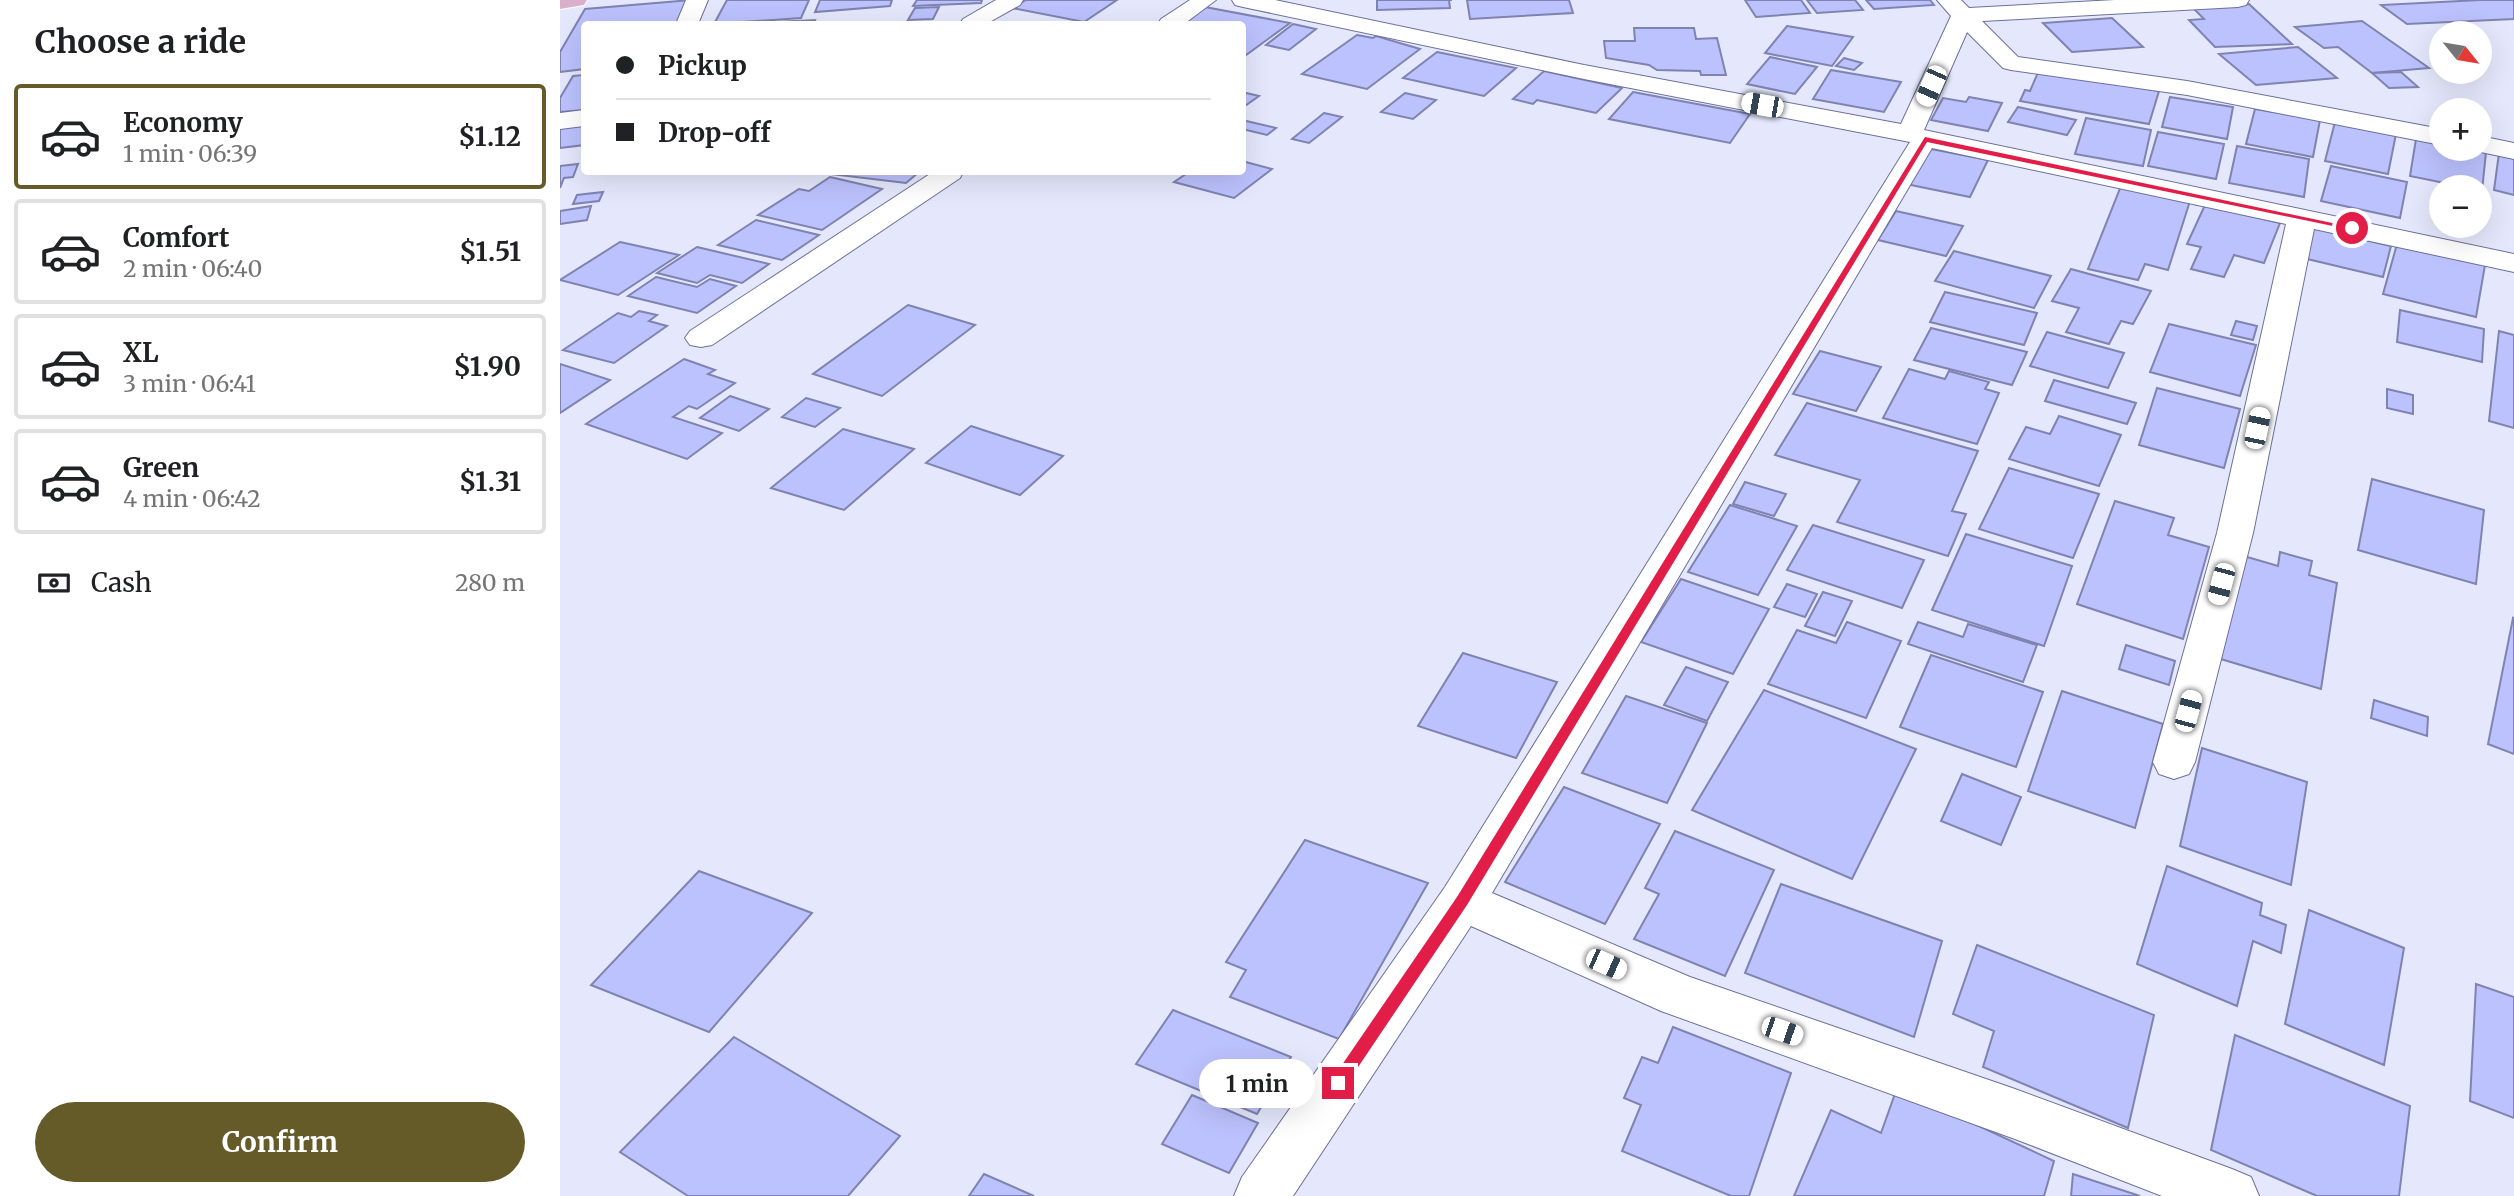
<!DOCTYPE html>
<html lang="en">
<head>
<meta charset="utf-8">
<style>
  :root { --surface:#fff; --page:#f6f6f6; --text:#202124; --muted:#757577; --line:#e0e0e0; --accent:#645b28 }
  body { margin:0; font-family:Merriweather,serif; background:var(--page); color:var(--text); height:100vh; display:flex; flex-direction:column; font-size:26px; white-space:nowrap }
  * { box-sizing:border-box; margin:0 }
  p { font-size:23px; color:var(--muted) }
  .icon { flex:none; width:38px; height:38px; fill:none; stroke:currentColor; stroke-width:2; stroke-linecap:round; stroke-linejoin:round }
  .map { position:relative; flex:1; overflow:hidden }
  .drawer { display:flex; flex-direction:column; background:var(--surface); width:560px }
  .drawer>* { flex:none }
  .hud { position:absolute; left:21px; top:21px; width:665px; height:154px; border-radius:7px; box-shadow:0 7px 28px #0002; display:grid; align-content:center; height:154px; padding:0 35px; background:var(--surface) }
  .needle { width:46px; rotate:120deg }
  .tools { position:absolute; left:1869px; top:21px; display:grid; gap:14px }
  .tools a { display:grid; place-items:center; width:63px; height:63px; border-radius:50%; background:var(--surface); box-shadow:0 7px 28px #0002; font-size:35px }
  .end { position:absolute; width:32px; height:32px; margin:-16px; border:9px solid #e11d48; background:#fff; box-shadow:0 0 0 4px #fff }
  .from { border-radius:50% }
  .bubble { position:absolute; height:49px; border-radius:24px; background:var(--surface); box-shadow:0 7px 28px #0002; font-size:23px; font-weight:700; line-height:49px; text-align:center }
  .car { position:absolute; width:21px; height:42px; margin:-21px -10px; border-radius:9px; box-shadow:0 0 5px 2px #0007; background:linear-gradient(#fff 24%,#345 0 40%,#fff 0 76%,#345 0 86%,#fff 0) }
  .hud b { display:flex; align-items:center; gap:24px; height:66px; font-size:26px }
  .hud b+b { border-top:2px solid var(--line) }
  .hud i { width:18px; height:18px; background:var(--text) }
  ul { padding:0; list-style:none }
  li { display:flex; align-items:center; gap:21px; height:105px; margin:0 14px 10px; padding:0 21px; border:4px solid var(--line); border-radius:7px }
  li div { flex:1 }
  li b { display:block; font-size:26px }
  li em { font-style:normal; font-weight:700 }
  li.current { border-color:var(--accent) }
  li>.icon { width:63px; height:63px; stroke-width:1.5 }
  h2 { padding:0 35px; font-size:32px; line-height:84px }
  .pay { display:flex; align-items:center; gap:18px; height:77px; padding:0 35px; font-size:26px }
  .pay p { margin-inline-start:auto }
  .action { display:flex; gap:14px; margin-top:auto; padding:14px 35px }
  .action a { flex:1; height:80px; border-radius:42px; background:var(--accent); color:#fff; font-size:28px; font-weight:700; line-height:80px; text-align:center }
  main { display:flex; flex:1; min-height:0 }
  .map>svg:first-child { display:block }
  .building { fill:#bcc2fd; stroke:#7f83b0; stroke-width:2 }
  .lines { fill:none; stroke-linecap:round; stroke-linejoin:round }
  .minor-casing { stroke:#6c709c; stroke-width:2 }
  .major-casing { stroke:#fff; stroke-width:2 }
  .minor { fill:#fff; fill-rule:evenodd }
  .major { fill:#d8b0cb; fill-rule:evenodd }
  .route { fill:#e11d48 }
</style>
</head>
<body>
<main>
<section class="drawer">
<h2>Choose a ride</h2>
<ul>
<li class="current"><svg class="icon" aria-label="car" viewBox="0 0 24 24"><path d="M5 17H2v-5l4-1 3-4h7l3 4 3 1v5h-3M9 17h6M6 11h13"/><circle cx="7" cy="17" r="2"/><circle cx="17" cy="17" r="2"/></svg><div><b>Economy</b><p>1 min · 06:39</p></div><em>$1.12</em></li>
<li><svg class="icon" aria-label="car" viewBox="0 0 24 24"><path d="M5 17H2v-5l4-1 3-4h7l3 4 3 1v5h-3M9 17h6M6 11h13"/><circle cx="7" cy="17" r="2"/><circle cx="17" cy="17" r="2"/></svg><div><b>Comfort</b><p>2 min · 06:40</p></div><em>$1.51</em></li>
<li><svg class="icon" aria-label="car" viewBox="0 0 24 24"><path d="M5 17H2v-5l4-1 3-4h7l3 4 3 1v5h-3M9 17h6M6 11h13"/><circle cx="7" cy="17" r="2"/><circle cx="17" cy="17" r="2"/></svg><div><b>XL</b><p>3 min · 06:41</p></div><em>$1.90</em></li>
<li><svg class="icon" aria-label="car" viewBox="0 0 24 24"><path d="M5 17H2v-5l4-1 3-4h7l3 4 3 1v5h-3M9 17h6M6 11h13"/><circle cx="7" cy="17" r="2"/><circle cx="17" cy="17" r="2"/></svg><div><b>Green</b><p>4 min · 06:42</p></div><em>$1.31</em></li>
</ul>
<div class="pay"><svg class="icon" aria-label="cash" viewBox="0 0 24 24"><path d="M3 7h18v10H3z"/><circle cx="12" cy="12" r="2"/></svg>Cash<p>280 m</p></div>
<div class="action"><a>Confirm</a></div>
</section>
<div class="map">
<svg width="1954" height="1196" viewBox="0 0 1954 1196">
  <rect width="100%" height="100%" fill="#e5e8fc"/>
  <g class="building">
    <polygon points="131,0 120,24 24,24 24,69 0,72 0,52 25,9"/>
    <polygon points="167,0 249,0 241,18 154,24"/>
    <polygon points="260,0 332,0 330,6 255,12"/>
    <polygon points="357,0 422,0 421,3 353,6"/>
    <polygon points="466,0 557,0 524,22 452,8"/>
    <polygon points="817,0 892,0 889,0 890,8 817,10"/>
    <polygon points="907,0 1009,0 1013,13 910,19"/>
    <polygon points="1185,0 1241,0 1250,13 1196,17"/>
    <polygon points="1247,0 1295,0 1303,10 1257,13"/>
    <polygon points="1306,0 1370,0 1374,5 1314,9"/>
    <polygon points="1920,0 1954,0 1954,19 1847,24 1821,5"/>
    <polygon points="1689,4 1732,44 1655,47 1629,20 1644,19 1631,6"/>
    <polygon points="379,7 373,19 348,20 355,8"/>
    <polygon points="645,7 730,23 682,58 682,24 620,24"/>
    <polygon points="1552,18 1583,47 1512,52 1483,23"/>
    <polygon points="255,20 253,24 215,24 216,22"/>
    <polygon points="1802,21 1869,68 1812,73 1778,47 1764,48 1735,27"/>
    <polygon points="733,24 756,29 729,50 706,45"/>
    <polygon points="1227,26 1293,37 1272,66 1205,53"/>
    <polygon points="1074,28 1134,28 1136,39 1157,38 1166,75 1141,75 1140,71 1097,70 1089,65 1046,58 1044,41 1075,41"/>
    <polygon points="797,35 813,38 816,36 860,49 807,89 742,74"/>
    <polygon points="1738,47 1777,78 1696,85 1659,54"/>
    <polygon points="877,52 956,68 924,96 843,78"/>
    <polygon points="1210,57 1257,67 1235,94 1187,84"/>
    <polygon points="1284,58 1302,63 1294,70 1276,66"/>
    <polygon points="1271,70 1341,82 1324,112 1253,99"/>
    <polygon points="1479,70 1599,91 1589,124 1460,101 1465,90 1470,91"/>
    <polygon points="984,71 1062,88 1036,113 977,100 973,104 953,99"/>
    <polygon points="1841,72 1858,87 1829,88 1812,73"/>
    <polygon points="24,75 24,110 0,112 0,98 13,76"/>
    <polygon points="682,92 699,96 682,108"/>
    <polygon points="1073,92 1190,114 1170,143 1049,119"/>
    <polygon points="845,93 876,100 853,119 821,112"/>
    <polygon points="1409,97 1442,103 1428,131 1371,120 1383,98 1406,102"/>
    <polygon points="1610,97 1673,107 1667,139 1602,127"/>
    <polygon points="1458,107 1516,120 1507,135 1448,122"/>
    <polygon points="1695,109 1760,120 1753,157 1686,144"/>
    <polygon points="764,113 782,117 749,143 732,139"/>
    <polygon points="1526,118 1591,130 1583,166 1515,154"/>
    <polygon points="682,120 716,128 707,135 682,129"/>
    <polygon points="1775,122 1836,134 1828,174 1765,161"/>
    <polygon points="24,124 24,145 0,148 0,126"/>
    <polygon points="1598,132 1664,144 1656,179 1588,166"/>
    <polygon points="1856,139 1881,144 1881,149 1926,152 1922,191 1920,187 1904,187 1850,176"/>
    <polygon points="1677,146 1749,159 1744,197 1669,183"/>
    <polygon points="1366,148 1428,160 1410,197 1346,184"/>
    <polygon points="1939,153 1954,156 1954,195 1934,190"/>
    <polygon points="682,161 712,169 674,198 614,182 629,172 682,172"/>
    <polygon points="18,164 13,177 4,178 0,188 0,166"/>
    <polygon points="1771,166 1847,182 1840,218 1761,201"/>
    <polygon points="254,172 359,172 346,183"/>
    <polygon points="270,177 322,189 262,230 198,215 239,189 249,191"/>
    <polygon points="1561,186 1630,201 1608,270 1585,264 1578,280 1528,269"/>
    <polygon points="43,192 39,201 13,204 17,195"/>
    <polygon points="1645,205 1720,223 1704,263 1674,255 1664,277 1631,269 1641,247 1627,244"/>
    <polygon points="31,206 27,220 0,224 0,211"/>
    <polygon points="1336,211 1403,226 1386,256 1318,240"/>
    <polygon points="196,220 259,235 222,260 158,245"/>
    <polygon points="1754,228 1831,246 1823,277 1743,258"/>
    <polygon points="60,242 119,255 58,295 0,280"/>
    <polygon points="1837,244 1925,265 1916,317 1823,294"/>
    <polygon points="137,247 209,264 182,283 150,275 137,283 97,273"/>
    <polygon points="1394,251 1491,276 1474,308 1375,281"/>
    <polygon points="1511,269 1591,291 1573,324 1561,321 1549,344 1506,332 1519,308 1492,301"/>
    <polygon points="96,277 137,287 150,279 176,286 137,313 68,296"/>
    <polygon points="1385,292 1477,313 1464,345 1370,322"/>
    <polygon points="348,305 415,325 322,396 253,374"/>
    <polygon points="1840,310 1924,329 1922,362 1837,342"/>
    <polygon points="79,311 97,315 89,321 107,326 54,363 3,350 58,313 71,317"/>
    <polygon points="1676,321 1697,326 1693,340 1671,335"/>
    <polygon points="1609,324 1696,345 1680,396 1590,372"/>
    <polygon points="1371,328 1467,352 1452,385 1354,360"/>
    <polygon points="1939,331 1954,335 1954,428 1929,421"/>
    <polygon points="1487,332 1564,353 1548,388 1470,366"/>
    <polygon points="1260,351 1321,367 1296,411 1233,394"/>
    <polygon points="124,359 155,370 148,374 175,383 137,409 129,406 113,417 162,433 127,459 26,424"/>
    <polygon points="0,364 50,380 0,413"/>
    <polygon points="1349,369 1385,379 1389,371 1429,382 1425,389 1439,393 1417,444 1323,418"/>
    <polygon points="1494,380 1576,403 1567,424 1485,401"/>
    <polygon points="1597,388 1680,409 1664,468 1579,445"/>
    <polygon points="1827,389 1853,395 1853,414 1827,408"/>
    <polygon points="170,396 209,409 179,431 140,418"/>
    <polygon points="246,398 280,408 255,427 222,417"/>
    <polygon points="1247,403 1418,451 1392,511 1406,514 1388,556 1277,522 1300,480 1215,455"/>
    <polygon points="1499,416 1561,435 1539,486 1449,459 1466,427 1490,434"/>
    <polygon points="411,426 503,456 460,495 366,463"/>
    <polygon points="283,429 354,449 284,510 211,488"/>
    <polygon points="1449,468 1539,494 1513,558 1419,529"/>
    <polygon points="1812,479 1924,510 1916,584 1798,550"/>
    <polygon points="1185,482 1226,494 1214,516 1173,504"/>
    <polygon points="1555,501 1614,518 1608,535 1649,547 1623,639 1517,604"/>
    <polygon points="1170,505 1237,526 1198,595 1128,572"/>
    <polygon points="1253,525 1364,560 1342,608 1227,570"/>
    <polygon points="1406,534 1512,566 1484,646 1372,610"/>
    <polygon points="1720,552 1752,561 1749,575 1777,583 1761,689 1654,657 1677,554 1718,566"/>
    <polygon points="1121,579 1209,609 1173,674 1081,642"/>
    <polygon points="1227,584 1257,594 1245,617 1214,607"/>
    <polygon points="1263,592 1292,601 1275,636 1245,626"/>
    <polygon points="1953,618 1954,619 1954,754 1928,744"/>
    <polygon points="1287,622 1341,641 1306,718 1208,684 1237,630 1276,643"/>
    <polygon points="1358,622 1403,637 1408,624 1477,645 1463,682 1348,644"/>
    <polygon points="1566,645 1615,661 1609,685 1559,669"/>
    <polygon points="903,653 997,682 956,758 858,726"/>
    <polygon points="1371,655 1483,692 1456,767 1340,727"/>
    <polygon points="1126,667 1168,682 1147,721 1104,705"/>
    <polygon points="1204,690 1356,749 1292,879 1132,810"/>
    <polygon points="1502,691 1603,724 1575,828 1468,791"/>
    <polygon points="1066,696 1147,723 1107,803 1022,773"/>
    <polygon points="1814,700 1868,717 1867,736 1811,718"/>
    <polygon points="1642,748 1747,782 1731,885 1620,846"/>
    <polygon points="1402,774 1461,797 1441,845 1381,821"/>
    <polygon points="1004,787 1100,824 1045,924 945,882"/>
    <polygon points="1115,831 1214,870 1165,976 1074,939 1099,894 1085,888"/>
    <polygon points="745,840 868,883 779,1039 670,997 686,970 666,962"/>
    <polygon points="1607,866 1702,903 1700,915 1726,925 1721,953 1693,941 1677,1006 1577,964"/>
    <polygon points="139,871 252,913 149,1032 31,985"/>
    <polygon points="1221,884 1382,941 1354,1037 1185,973"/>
    <polygon points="1749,910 1844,948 1824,1065 1725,1024"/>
    <polygon points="1417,945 1594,1015 1568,1128 1423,1067 1434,1031 1393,1014"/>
    <polygon points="1916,984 1954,997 1954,1118 1910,1101"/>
    <polygon points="613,1010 731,1057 697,1114 576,1064"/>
    <polygon points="1113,1027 1231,1073 1189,1196 1171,1196 1062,1151 1081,1105 1064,1098 1082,1057 1098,1063"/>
    <polygon points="1675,1035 1850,1106 1839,1196 1757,1196 1651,1150"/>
    <polygon points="174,1037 340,1136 288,1196 128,1196 60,1152"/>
    <polygon points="1337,1088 1494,1161 1484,1196 1234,1196 1271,1110 1321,1133"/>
    <polygon points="632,1095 698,1123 669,1173 602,1144"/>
    <polygon points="424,1174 474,1196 409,1196"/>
    <polygon points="1513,1174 1580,1196 1511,1196"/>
  </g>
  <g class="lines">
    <g class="minor-casing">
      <g id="minor">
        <polygon points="126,0 148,0 138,24 116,24"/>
        <polygon points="436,0 463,0 460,5 426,24 400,24 403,19"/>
        <polygon points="630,0 656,0 624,24 598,24 601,19"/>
        <polygon points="672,0 715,0 1024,65 1341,124 1391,16 1377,0 1401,0 1409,8 1555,0 1689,0 1686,5 1678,7 1422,21 1458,57 1627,81 1881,129 1881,145 1627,95 1451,70 1443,68 1407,32 1364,130 1954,254 1954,272 1754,229 1693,533 1635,762 1629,774 1614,779 1599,774 1593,762 1657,533 1726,224 1372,148 932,893 1130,977 1455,1089 1672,1169 1691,1177 1699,1196 1602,1196 1455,1139 1101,1011 911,926 733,1196 674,1196 682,1177 885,887 1350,142 1024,79 683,7 675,5"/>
        <polygon points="24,110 24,126 0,129 0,113"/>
        <polygon points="1920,136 1954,143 1954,159 1911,150 1920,149"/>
        <polygon points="373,172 403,172 400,178 152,345 141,347 130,345 125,338 130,331"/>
      </g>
    </g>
    <g class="major-casing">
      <polygon id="major" points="0,0 27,0 24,5 0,9"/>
    </g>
    <use href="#minor" class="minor"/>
    <use href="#major" class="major"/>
  </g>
  <polygon class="route" points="1365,137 1796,228 1792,230 1367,142 907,905 784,1088 773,1088 771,1083 773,1078 897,897"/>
</svg>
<div class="tools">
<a><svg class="needle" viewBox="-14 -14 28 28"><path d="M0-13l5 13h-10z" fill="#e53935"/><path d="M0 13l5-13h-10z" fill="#757577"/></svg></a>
<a>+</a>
<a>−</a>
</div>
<i class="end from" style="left:1792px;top:228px"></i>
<i class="end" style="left:778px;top:1083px"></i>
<div class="bubble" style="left:639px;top:1059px;width:116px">1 min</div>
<i class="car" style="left:1371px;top:86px;rotate:204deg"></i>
<i class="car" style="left:1202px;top:105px;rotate:280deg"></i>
<i class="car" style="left:1697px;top:428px;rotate:12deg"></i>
<i class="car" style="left:1661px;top:584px;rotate:195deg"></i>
<i class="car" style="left:1628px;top:711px;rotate:15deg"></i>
<i class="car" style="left:1046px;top:964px;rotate:114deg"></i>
<i class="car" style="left:1222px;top:1031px;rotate:109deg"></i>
<div class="hud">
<b><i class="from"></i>Pickup</b>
<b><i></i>Drop-off</b>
</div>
</div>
</main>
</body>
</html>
